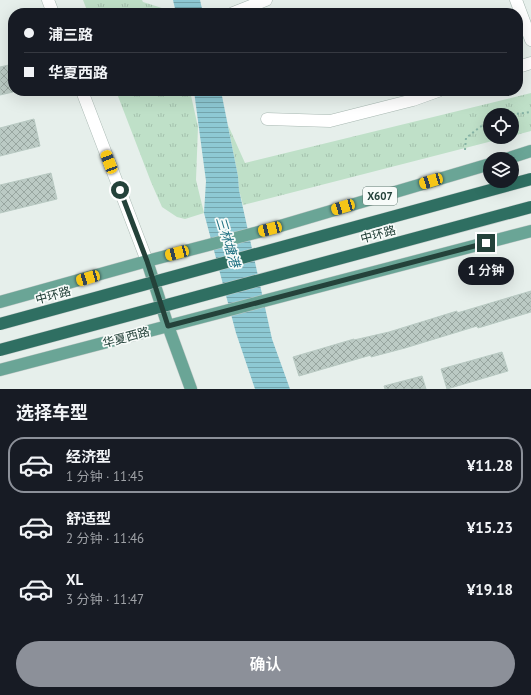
<!DOCTYPE html>
<html lang="zh">
<head>
<meta charset="utf-8">
<style>
  :root { --surface:#171b24; --page:#20242c; --text:#f1f3f6; --muted:#9ea1a6; --line:#363941; --accent:#8c9099 }
  body { margin:0; font-family:"PT Sans","Noto Sans SC",sans-serif; background:var(--page); color:var(--text); height:100vh; display:flex; flex-direction:column; font-size:15px; white-space:nowrap }
  * { box-sizing:border-box; margin:0 }
  p { font-size:13px; color:var(--muted) }
  .icon { flex:none; width:22px; height:22px; fill:none; stroke:currentColor; stroke-width:2; stroke-linecap:round; stroke-linejoin:round }
  .map { position:relative; height:389px; overflow:hidden }
  .panel { display:flex; flex-direction:column; background:var(--surface); flex:1 }
  .panel>* { flex:none }
  .banner { position:absolute; left:8px; top:8px; width:515px; height:88px; border-radius:16px; box-shadow:0 4px 16px #0002; display:grid; align-content:center; height:88px; padding:0 16px; background:var(--surface) }
  .fabs { position:absolute; left:483px; top:108px; display:grid; gap:8px }
  .fabs a { display:grid; place-items:center; width:36px; height:36px; border-radius:50%; background:var(--surface); box-shadow:0 4px 16px #0002; font-size:20px }
  .end { position:absolute; width:18px; height:18px; margin:-9px; border:5px solid #24423a; background:#fff; box-shadow:0 0 0 2px #fff }
  .from { border-radius:50% }
  .bubble { position:absolute; height:28px; border-radius:14px; background:var(--surface); box-shadow:0 4px 16px #0002; font-size:13px; font-weight:600; line-height:28px; text-align:center }
  .car { position:absolute; width:12px; height:24px; margin:-12px -6px; border-radius:5px; box-shadow:0 0 3px 1px #0007; background:linear-gradient(#f5c518 24%,#345 0 40%,#f5c518 0 76%,#345 0 86%,#f5c518 0) }
  .banner b { display:flex; align-items:center; gap:14px; height:38px; font-size:15px }
  .banner b+b { border-top:1px solid var(--line) }
  .banner i { width:10px; height:10px; background:var(--text) }
  ul { padding:0; list-style:none }
  li { display:flex; align-items:center; gap:12px; height:56px; margin:0 8px 6px; padding:0 8px; border:2px solid transparent; border-radius:16px }
  li div { flex:1 }
  li b { display:block; font-size:15px }
  li em { font-style:normal; font-weight:600 }
  li.selected { border-color:var(--accent) }
  li>.icon { width:36px; height:36px; stroke-width:1.5 }
  h2 { padding:0 16px; font-size:18px; line-height:48px }
  .button { display:flex; gap:8px; margin-top:auto; padding:8px 16px }
  .button a { flex:1; height:46px; border-radius:24px; background:var(--accent); color:#fff; font-size:16px; font-weight:600; line-height:46px; text-align:center }
  .map>svg:first-child { display:block }
  .park { fill:url(#park-tufts) }
  .water { fill:url(#water-rules) }
  .building { fill:url(#building-cross-hatch); stroke:#b8c9c2 }
  .lines { fill:none; stroke-linecap:round; stroke-linejoin:round }
  .minor-casing { stroke:#a8b8b2; stroke-width:13 }
  .major-casing { stroke:#c2cac8; stroke-width:13 }
  .path { stroke:#86b3a5; stroke-width:2; stroke-dasharray:2 3; stroke-linecap:butt }
  .minor { stroke:#fff; stroke-width:12 }
  .major { stroke:#6aa596; stroke-width:12 }
  .highway-bridge-casing { stroke:#c2cac8; stroke-width:13; stroke-linecap:butt }
  .highway-bridge { stroke:#2f6f62; stroke-width:12 }
  .route { stroke:#24423a; stroke-width:5 }
  .labels { text-anchor:middle; dominant-baseline:central; stroke-width:3.5; stroke-linejoin:round; paint-order:stroke }
  .shield { fill:#f7fbf9; stroke:#637a73; stroke-width:1 }
  .shield-label { font-size:11px; font-weight:bold; fill:#24423a }
  .street-label { font-size:12px; fill:#24423a; stroke:#f7fbf9 }
  .water-label { font-size:13px; font-style:italic; fill:#1c6f80; stroke:#f7fbf9 }
</style>
</head>
<body>
<div class="map">
<svg width="531" height="389" viewBox="0 0 531 389">
  <defs>
    <pattern id="park-tufts" width="24" height="20" patternUnits="userSpaceOnUse"><rect width="24" height="20" fill="#bfe0c8"/><path d="M3 7l-1-3M5 7V3M7 7l1-3M15 17l-1-3M17 17v-4M19 17l1-3" fill="none" stroke="#a4c1ad"/></pattern>
    <pattern id="water-rules" width="6" height="5" patternUnits="userSpaceOnUse"><rect width="6" height="5" fill="#8ec9d4"/><path d="M0 2.5h6" fill="none" stroke="#74a5ad"/></pattern>
    <pattern id="building-cross-hatch" width="8" height="8" patternUnits="userSpaceOnUse"><rect width="8" height="8" fill="#bbcac4"/><path d="M0 0l8 8M0 8l8-8" fill="none" stroke="#98a6a0"/></pattern>
  </defs>
  <rect width="100%" height="100%" fill="#e6efeb"/>
  <g class="park">
    <polygon points="83,0 142,0 143,2 165,9 168,13 88,13"/>
    <polygon points="116,91 190,91 198,127 196,180 204,213 185,219 177,217 162,207 151,182"/>
    <polygon points="531,93 531,131 512,136 512,115 490,115 490,137 508,137 243,205 239,190 238,176 228,125 245,163"/>
  </g>
  <g class="water">
    <polygon points="173,0 200,0 203,13 176,13"/>
    <polygon points="194,91 221,91 238,176 239,190 272,339 290,389 255,389 236,333 204,213 206,181"/>
  </g>
  <g class="building">
    <polygon points="13,64 13,92 0,95 0,67"/>
    <polygon points="34,119 40,146 0,156 0,128"/>
    <polygon points="51,173 57,199 0,213 0,185"/>
    <polygon points="531,291 531,312 478,328 477,326 405,348 371,357 371,355 299,376 293,357 354,339 354,340 389,332 457,311 457,313"/>
    <polygon points="502,352 508,371 447,389 441,369"/>
    <polygon points="422,376 426,389 385,389 384,386"/>
  </g>
  <g class="lines">
    <g class="minor-casing">
      <g id="minor">
        <polyline points="48,0 53,13"/>
        <polyline points="516,0 531,40"/>
        <polyline points="233,13 266,0"/>
        <polyline points="518,67 531,63"/>
        <polyline points="82,91 147,261"/>
        <polyline points="267,119 330,121 413,100 438,91"/>
      </g>
    </g>
    <g class="major-casing">
      <g id="major">
        <polyline points="506,159 531,151"/>
        <polyline points="147,261 168,326 191,389"/>
        <polyline points="0,302 147,261 270,229 490,164"/>
        <polyline points="0,370 531,231"/>
      </g>
    </g>
    <g class="path">
      <polyline points="507,115 531,112"/>
      <polyline points="465,150 466,138 480,127 490,121"/>
    </g>
    <use href="#minor" class="minor"/>
    <use href="#major" class="major"/>
    <g class="highway-bridge-casing">
      <g id="highway-bridge">
        <polyline points="0,324 531,179"/>
        <polyline points="0,350 531,207"/>
      </g>
    </g>
    <use href="#highway-bridge" class="highway-bridge"/>
  </g>
  <g class="lines">
    <polyline class="route" points="120,190 147,261 168,326 486,243"/>
  </g>
  <g class="labels">
    <rect class="shield" x="363" y="187" width="34" height="18" rx="3"/>
    <g class="shield-label">
      <text x="380" y="196">X607</text>
    </g>
    <g class="street-label">
      <text transform="translate(378 234) rotate(-15)">中环路</text>
      <text transform="translate(53 295) rotate(-15)">中环路</text>
      <text transform="translate(126 337) rotate(-15)">华夏西路</text>
    </g>
    <g class="water-label">
      <text transform="translate(228 242) rotate(73)">三林塘港</text>
    </g>
  </g>
</svg>
<div class="fabs">
<a><svg class="icon" aria-label="locate" viewBox="0 0 24 24"><circle cx="12" cy="12" r="6"/><path d="M12 2v4M12 18v4M2 12h4M18 12h4"/></svg></a>
<a><svg class="icon" aria-label="layers" viewBox="0 0 24 24"><path d="M12 4l9 5-9 5-9-5zM3 14l9 5 9-5"/></svg></a>
</div>
<i class="end from" style="left:120px;top:190px"></i>
<i class="end" style="left:486px;top:243px"></i>
<div class="bubble" style="left:458px;top:257px;width:56px">1 分钟</div>
<i class="car" style="left:109px;top:162px;rotate:339deg"></i>
<i class="car" style="left:431px;top:181px;rotate:253deg"></i>
<i class="car" style="left:343px;top:207px;rotate:253deg"></i>
<i class="car" style="left:270px;top:229px;rotate:255deg"></i>
<i class="car" style="left:177px;top:253px;rotate:255deg"></i>
<i class="car" style="left:88px;top:278px;rotate:254deg"></i>
<div class="banner">
<b><i class="from"></i>浦三路</b>
<b><i></i>华夏西路</b>
</div>
</div>
<section class="panel">
<h2>选择车型</h2>
<ul>
<li class="selected"><svg class="icon" aria-label="car" viewBox="0 0 24 24"><path d="M5 17H2v-5l4-1 3-4h7l3 4 3 1v5h-3M9 17h6M6 11h13"/><circle cx="7" cy="17" r="2"/><circle cx="17" cy="17" r="2"/></svg><div><b>经济型</b><p>1 分钟 · 11:45</p></div><em>¥11.28</em></li>
<li><svg class="icon" aria-label="car" viewBox="0 0 24 24"><path d="M5 17H2v-5l4-1 3-4h7l3 4 3 1v5h-3M9 17h6M6 11h13"/><circle cx="7" cy="17" r="2"/><circle cx="17" cy="17" r="2"/></svg><div><b>舒适型</b><p>2 分钟 · 11:46</p></div><em>¥15.23</em></li>
<li><svg class="icon" aria-label="car" viewBox="0 0 24 24"><path d="M5 17H2v-5l4-1 3-4h7l3 4 3 1v5h-3M9 17h6M6 11h13"/><circle cx="7" cy="17" r="2"/><circle cx="17" cy="17" r="2"/></svg><div><b>XL</b><p>3 分钟 · 11:47</p></div><em>¥19.18</em></li>
</ul>
<div class="button"><a>确认</a></div>
</section>
</body>
</html>
